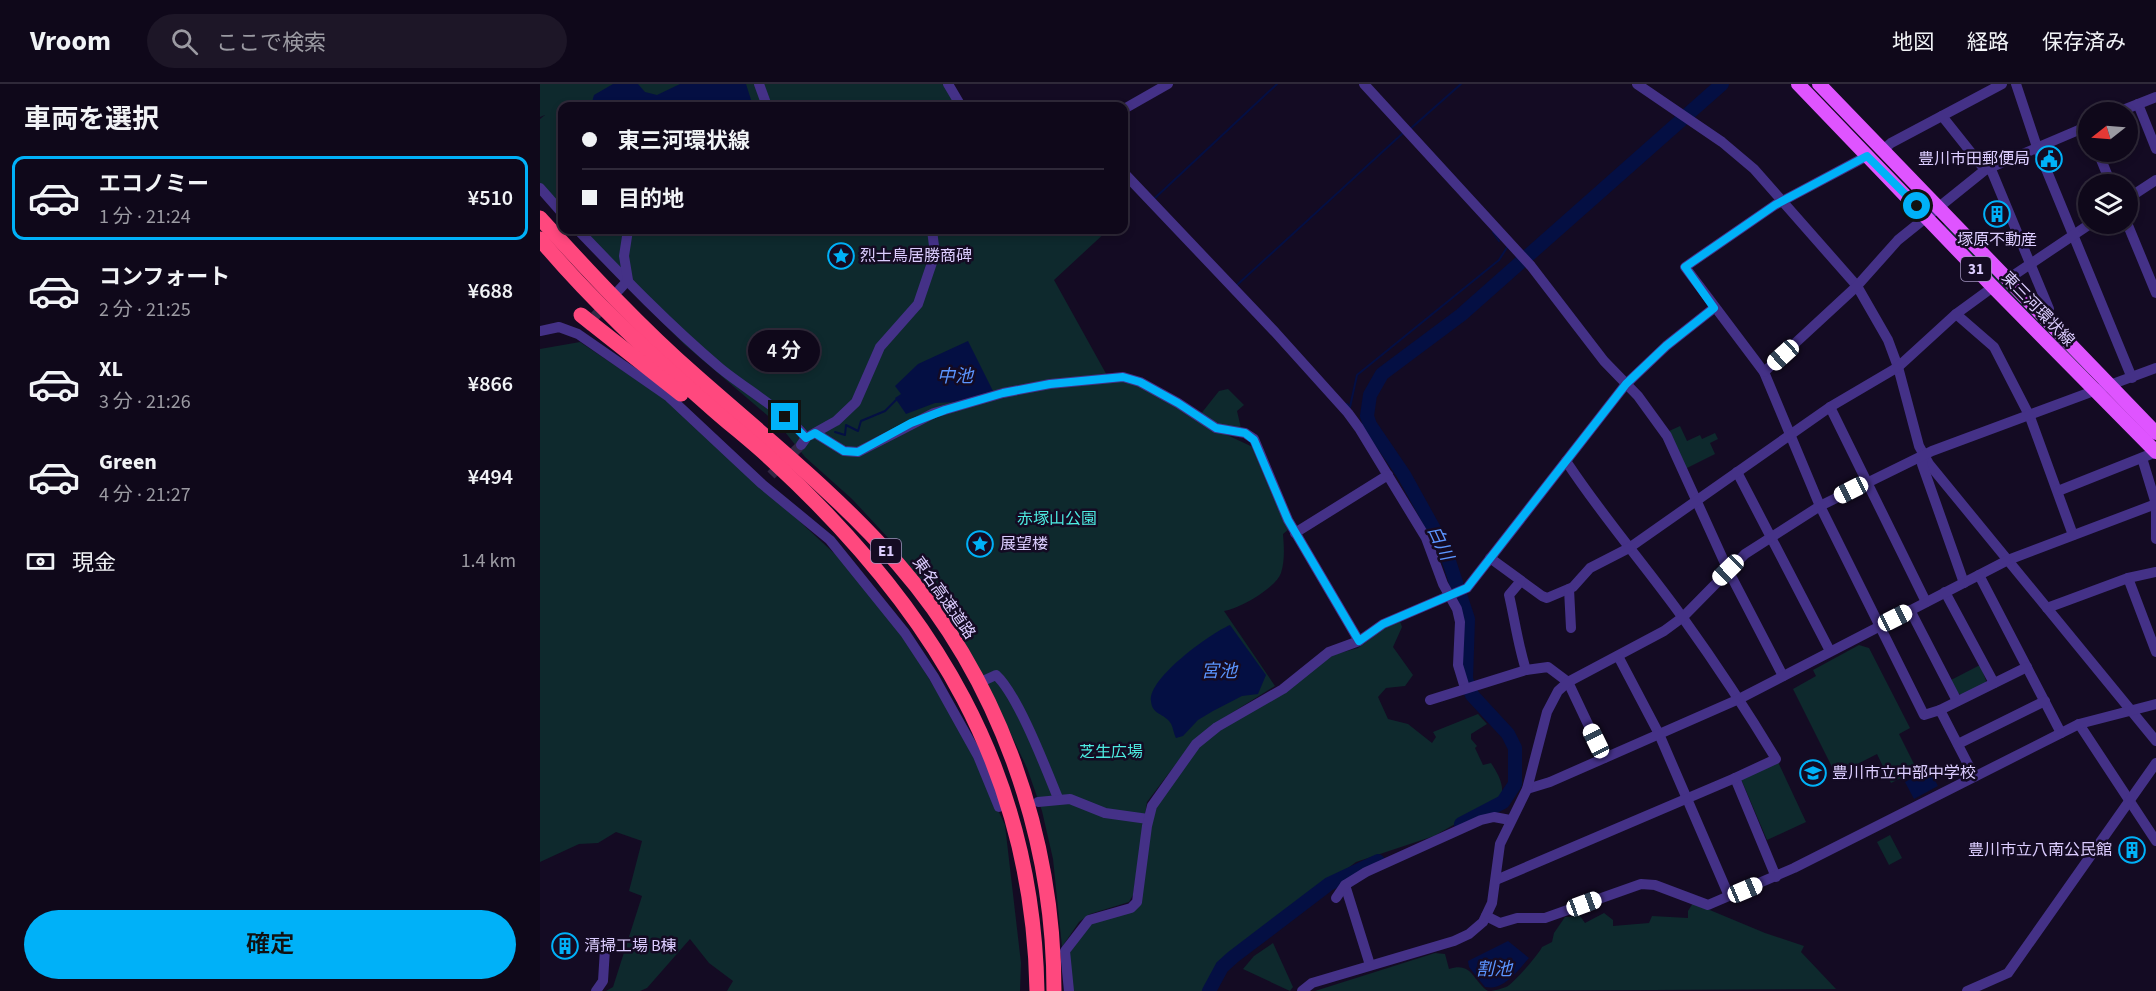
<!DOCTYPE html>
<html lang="ja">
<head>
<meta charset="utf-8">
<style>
  :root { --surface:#0f081a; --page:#1d1627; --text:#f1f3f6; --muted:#9b9aa2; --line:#2f2939; --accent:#00b1f8 }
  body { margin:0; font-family:"Source Sans 3","Noto Sans JP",sans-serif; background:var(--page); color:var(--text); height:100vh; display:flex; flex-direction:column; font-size:22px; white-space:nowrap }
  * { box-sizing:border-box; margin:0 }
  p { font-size:20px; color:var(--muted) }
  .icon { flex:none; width:33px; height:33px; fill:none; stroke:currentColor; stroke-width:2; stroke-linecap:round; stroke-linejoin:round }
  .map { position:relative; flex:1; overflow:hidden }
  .details { display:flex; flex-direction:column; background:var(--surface); width:540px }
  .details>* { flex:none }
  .top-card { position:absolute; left:18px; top:18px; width:570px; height:132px; border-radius:12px; box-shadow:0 3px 9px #0003,0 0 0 2px var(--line); display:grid; align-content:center; height:132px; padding:0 24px; background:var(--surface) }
  .needle { width:39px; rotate:253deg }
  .fabs { position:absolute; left:1538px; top:18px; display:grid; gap:12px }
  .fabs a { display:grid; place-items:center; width:60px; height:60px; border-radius:50%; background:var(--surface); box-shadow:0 3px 9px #0003,0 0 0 2px var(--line); font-size:30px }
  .end { position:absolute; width:27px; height:27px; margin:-14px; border:8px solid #00b1f8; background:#111; box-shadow:0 0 0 3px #111 }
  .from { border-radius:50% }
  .bubble { position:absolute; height:42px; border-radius:21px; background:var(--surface); box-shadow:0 3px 9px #0003,0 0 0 2px var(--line); font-size:20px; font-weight:600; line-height:42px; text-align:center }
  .car { position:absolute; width:18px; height:36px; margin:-18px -9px; border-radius:8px; box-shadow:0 0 4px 2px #0007; background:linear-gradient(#fff 24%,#345 0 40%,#fff 0 76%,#345 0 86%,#fff 0) }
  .top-card b { display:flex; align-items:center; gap:21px; height:57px; font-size:22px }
  .top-card b+b { border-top:2px solid var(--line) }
  .top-card i { width:15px; height:15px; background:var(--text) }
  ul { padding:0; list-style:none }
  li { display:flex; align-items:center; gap:18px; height:84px; margin:0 12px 9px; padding:0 12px; border:3px solid transparent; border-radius:12px }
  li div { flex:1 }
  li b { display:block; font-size:22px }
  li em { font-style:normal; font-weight:600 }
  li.current { border-color:var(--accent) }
  li>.icon { width:54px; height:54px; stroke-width:1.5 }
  h2 { padding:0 24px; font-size:27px; line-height:72px }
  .pay { display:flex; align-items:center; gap:15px; height:66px; padding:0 24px; font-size:22px }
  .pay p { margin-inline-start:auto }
  .cta { display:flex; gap:12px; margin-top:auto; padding:12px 24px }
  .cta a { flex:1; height:69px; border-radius:36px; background:var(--accent); color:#111; font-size:24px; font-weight:600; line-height:69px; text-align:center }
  header { display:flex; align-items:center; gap:36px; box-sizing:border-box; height:84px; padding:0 30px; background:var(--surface); border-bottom:2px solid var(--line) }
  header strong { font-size:28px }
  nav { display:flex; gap:33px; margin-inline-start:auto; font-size:21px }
  .search { width:420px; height:54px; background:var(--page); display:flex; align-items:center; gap:15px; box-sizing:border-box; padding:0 21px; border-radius:33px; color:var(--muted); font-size:22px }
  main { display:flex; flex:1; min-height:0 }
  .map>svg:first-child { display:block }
  .green { fill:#0e292d }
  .water { fill:#040f43 }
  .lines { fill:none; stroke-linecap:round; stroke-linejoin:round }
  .stream { stroke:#040f43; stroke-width:2 }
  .river { stroke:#040f43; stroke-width:14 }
  .minor-tunnel { stroke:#322844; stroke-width:10; stroke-dasharray:10 5; stroke-linecap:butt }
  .minor { stroke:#443187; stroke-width:10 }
  .major { stroke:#df54ff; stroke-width:14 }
  .highway { stroke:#ff487e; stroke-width:15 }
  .route { stroke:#00b1f8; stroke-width:8 }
  .labels { text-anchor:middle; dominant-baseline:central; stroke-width:5; stroke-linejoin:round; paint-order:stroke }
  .shield { fill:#140b23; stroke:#a093bd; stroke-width:1.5 }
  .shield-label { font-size:15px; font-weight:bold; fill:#dccdff }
  .poi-label { font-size:16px; fill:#dccdff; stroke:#140b23; text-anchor:start }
  .street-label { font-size:16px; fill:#dccdff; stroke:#140b23 }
  .park-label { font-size:16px; fill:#4debe1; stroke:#140b23 }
  .water-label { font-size:18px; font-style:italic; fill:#5b95ff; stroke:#140b23 }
</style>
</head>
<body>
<header>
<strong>Vroom</strong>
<div class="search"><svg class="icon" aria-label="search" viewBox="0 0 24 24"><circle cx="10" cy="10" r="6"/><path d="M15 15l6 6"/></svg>ここで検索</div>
<nav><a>地図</a><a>経路</a><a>保存済み</a></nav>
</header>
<main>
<section class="details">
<h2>車両を選択</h2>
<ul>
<li class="current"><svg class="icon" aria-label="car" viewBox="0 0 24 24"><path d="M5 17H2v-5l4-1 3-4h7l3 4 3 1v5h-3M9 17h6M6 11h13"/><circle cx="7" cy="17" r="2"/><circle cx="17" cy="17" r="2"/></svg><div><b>エコノミー</b><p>1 分 · 21:24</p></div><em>¥510</em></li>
<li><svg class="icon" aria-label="car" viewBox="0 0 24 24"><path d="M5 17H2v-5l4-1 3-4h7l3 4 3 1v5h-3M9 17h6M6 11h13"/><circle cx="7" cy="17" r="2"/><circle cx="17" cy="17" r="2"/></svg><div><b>コンフォート</b><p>2 分 · 21:25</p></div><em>¥688</em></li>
<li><svg class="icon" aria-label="car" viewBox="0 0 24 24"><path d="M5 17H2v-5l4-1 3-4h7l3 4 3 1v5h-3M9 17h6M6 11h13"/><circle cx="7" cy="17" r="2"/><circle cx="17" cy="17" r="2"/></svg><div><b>XL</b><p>3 分 · 21:26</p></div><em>¥866</em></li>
<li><svg class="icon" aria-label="car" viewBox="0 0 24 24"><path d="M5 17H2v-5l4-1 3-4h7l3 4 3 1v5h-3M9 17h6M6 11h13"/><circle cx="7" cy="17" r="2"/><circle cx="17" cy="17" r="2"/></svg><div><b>Green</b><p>4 分 · 21:27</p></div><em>¥494</em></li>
</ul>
<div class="pay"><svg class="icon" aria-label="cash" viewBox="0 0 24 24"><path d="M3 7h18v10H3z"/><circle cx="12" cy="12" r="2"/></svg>現金<p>1.4 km</p></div>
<div class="cta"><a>確定</a></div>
</section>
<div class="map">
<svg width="1616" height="907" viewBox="0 0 1616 907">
  <rect width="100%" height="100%" fill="#140b23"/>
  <g class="green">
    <polygon points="0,0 404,0 417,22 22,22 22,130 0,105 0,35 5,31 0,33"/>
    <polygon points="1407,138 1550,290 1544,292 1403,141"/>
    <path d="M36,146h532l-54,50 55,99 21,2 70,34 19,-24 9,-2 16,16 -7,6 4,17 -14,7 28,13 34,81 -6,5c1,12 2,27 -2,39 -5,15 -42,36 -57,38l51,75 -53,33 -34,29 -41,54 -14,93 -4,7 -39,12 -11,8 -17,25 -9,-88 -11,-48 -15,-43 -25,-53 -75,-123 -36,-51 -39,-42 -47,-42 -24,-30 -96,-82 -69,-69z"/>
    <polygon points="40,258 134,321 310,484 363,552 422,649 465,741 481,879 480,907 187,907 193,897 169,879 150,855 107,904 100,907 66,907 73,903 102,812 89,807 102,757 76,748 58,759 39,760 0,778 0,265"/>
    <polygon points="1140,342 1147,357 1160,351 1162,355 1175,349 1178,355 1170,359 1175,370 1145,385 1127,348"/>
    <path d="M860,537l2,6 -9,20 20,28 -8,11 -19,2 -8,9 10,22 20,5 24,19 4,-6 -3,-5 45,-18 9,10 -16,10v5l6,7 -2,2 8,17 8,-2c7,11 14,22 10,35l-67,38 -78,26 -138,103 -13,26h-133l-3,-37 24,-35 37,-8 27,-109 44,-57 20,-17 108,-72 29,-8 28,-21z"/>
    <polygon points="1319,561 1329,564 1370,644 1359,650 1377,686 1351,699 1337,670 1296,691 1253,605 1276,592 1273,586"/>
    <polygon points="1440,581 1447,599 1422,611 1418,609 1411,596"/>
    <polygon points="1238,678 1266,738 1227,756 1201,695"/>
    <polygon points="1350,751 1362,774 1349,781 1337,758"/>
    <path d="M1153,819l72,30 39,13 -3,6 35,37 -345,2c5,-1 10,-2 15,-4 7,-3 33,-33 36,-40l10,-5 2,-9 11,-16 15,-1 5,7 19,-10 9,7v6l36,-3 3,-7 36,2v-7z"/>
    <polygon points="733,859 753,903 750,907 703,885 714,872"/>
    <path d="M895,869l10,1 4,15c23,-8 24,12 39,22h-173z"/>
  </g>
  <g class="water">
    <polygon points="73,0 98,0 105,8 117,11 140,0 206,0 213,22 62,22 52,18 54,11"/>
    <polygon points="428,257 453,307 416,318 395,319 366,330 355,314 361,310 355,302 378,280"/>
    <path d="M690,541l36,50 -8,19 -16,2 -29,15 -15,9 -15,16 -7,2c-3,-6 -3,-13 -7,-17 -7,-8 -17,-7 -18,-20 -3,-23 60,-68 79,-76z"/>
    <polygon points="1389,685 1398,702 1374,715 1365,698"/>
    <path d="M968,857l21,17c-11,12 -25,33 -44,29l-16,-20 -1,-6z"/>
  </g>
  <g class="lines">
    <g class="stream">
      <polyline points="869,46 921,0"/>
      <polyline points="615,114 737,0"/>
      <polyline points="953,148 959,157"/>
      <polyline points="697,201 863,49"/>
      <polyline points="807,320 810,323 817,291 959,176 968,162"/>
      <polyline points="295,348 305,351 306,341 318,347 321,337 345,327 356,316"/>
    </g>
    <g class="river">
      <polyline points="921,740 963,718 975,700 975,664 968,650 932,611 926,595 928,535 905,465 864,391 830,341 827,332 830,311 842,290 921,231 1182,0"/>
      <polyline points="669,907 682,883 693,873 789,800 838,777"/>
    </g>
    <g class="minor-tunnel">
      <polyline points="44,243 67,220"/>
      <polyline points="231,391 261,361"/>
    </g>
    <g class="minor">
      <polyline points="219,0 227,22"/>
      <polyline points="408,0 421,22"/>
      <polyline points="824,0 991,182 1064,277 1098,312 1127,352 1188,486 1243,592"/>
      <polyline points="1097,0 1182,58 1214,85 1317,202 1348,256 1358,283 1379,362 1389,380 1616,657"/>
      <polyline points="1476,0 1497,63 1592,294"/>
      <polyline points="1598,20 1616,65"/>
      <polyline points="584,25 628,0"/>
      <polyline points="1578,28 1616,13"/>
      <polyline points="1402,32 1445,86"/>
      <polyline points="1342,67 1351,59 1462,0"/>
      <polyline points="1558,68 1571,100"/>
      <polyline points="1327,72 1235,121 1145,183 1224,288 1280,422 1384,631 1400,626 1434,692"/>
      <polyline points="1450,83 1509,225 1506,233"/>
      <polyline points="584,89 735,248 808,329 819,344 886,454 903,500 917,525 920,538 918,581 925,604"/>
      <polyline points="0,104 22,129"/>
      <polyline points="1587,115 1616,96"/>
      <polyline points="1587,139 1616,209"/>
      <path d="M38,146c45,47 92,96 142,138 24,20 69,46 86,70l-5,7"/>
      <polyline points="1468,195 1550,140"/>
      <polyline points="79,206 88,196 84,172 88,146"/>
      <polyline points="1416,230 1454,263 1490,333 1533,451"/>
      <polyline points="0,247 19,243 38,250 129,313 222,400 290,456 365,549 394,593 438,672 459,723"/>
      <polyline points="1224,288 1317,202 1358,156 1445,86 1548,42"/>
      <polyline points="1290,323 1386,518"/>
      <polyline points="275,349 304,367 318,368 394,329 463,309 510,300 583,293 600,298 638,319 676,344 705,349 714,355 748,436 819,557"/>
      <polyline points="271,351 296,337 316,318 340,263 378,220 395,170 392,146"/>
      <polyline points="1384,372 1382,380 1424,499"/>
      <polyline points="1602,374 1616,420 1616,455"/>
      <path d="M1026,377c36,55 79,104 117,157 33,46 64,93 93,141l-41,19 41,99"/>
      <polyline points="1197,388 1290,567"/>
      <polyline points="1518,407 1616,368"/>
      <polyline points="755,449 848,391"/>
      <polyline points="950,474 1002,512 1007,514 1033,503 1050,484 1089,464 1290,323 1358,283 1416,230 1453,203"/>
      <polyline points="1439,491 1521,649"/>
      <polyline points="1588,494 1616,568"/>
      <path d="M980,498l-11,13c6,26 9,50 17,75"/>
      <polyline points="1029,505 1031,544"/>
      <polyline points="1405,508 1454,599"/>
      <polyline points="1507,524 1588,494 1616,488"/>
      <polyline points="1370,526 1417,617"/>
      <polyline points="1078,572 1119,650 1189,812"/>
      <path d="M445,596l11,-5c22,20 50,94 62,123"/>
      <polyline points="890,616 986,586 1008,583 1028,598 1064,674"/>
      <polyline points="1400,626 1487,583"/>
      <polyline points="1539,640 1616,757"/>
      <polyline points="1418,660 1505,617"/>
      <polyline points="987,705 1010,698 1199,615 1468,476 1616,420"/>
      <polyline points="498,718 530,715 565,729 608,735"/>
      <polyline points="956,796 1195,694"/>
      <polyline points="805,801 830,881"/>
      <polyline points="796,814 805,801 826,788 941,736 954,733 970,736"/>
      <polyline points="946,832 960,839 977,834 1005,834 1101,800 1115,801 1168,821 1254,784 1539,640 1616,620"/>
      <polyline points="56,907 63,897 65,865"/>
      <polyline points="529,907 525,867 549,836 591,824 597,818 607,742 612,722 656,660 677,643 743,605 789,568 819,557 843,540 927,504 1086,300 1126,262 1174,224"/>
      <polyline points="762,907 772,899 914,857 929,850 943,838 952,819 960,760 987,705 1007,628 1018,607 1028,598 1124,547 1143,533 1205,470 1280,422 1392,367 1616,284"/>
      <polyline points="1427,907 1468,889 1616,679"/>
    </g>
    <g class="major">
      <polyline points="1258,0 1453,203 1616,368"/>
      <polyline points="1279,0 1616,349"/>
    </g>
    <g class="highway">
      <path d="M0,134c50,55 100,109 156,158 69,61 141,118 202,188 102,117 156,273 156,427"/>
      <path d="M0,155c50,60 108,113 167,165 22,20 46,38 67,58 159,147 259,308 263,529"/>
      <polyline points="41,231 141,310"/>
    </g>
  </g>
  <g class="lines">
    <polyline class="route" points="245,333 266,354 275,349 304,367 318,368 371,339 405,326 463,309 510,300 583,293 600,298 638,319 676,344 705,349 714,356 748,436 819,557 843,540 927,504 1086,300 1126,262 1174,224 1145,183 1235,121 1327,72 1377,122"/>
  </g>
  <defs>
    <g id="civic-ring" transform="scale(1.35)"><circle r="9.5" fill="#140b23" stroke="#00b1f8" stroke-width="1.5"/><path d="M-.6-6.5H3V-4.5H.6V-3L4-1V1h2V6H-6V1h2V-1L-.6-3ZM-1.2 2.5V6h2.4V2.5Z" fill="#00b1f8"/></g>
    <g id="building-ring" transform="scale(1.35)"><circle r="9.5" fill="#140b23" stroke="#00b1f8" stroke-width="1.5"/><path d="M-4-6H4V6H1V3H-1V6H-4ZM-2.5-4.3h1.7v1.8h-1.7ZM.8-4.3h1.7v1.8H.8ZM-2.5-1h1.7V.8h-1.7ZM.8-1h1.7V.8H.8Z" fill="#00b1f8"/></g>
    <g id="sight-ring" transform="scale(1.35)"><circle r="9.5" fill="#140b23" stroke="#00b1f8" stroke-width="1.5"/><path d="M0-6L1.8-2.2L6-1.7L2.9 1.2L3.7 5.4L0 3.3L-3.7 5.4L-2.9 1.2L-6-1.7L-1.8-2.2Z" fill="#00b1f8"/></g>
    <g id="school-ring" transform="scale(1.35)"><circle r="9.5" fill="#140b23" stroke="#00b1f8" stroke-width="1.5"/><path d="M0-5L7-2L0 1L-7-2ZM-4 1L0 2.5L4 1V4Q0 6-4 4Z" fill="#00b1f8"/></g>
  </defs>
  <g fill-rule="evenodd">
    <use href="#civic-ring" x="1509" y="75"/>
    <use href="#building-ring" x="1457" y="130"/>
    <use href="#sight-ring" x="301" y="172"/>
    <use href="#sight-ring" x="440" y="460"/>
    <use href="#school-ring" x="1273" y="689"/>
    <use href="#building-ring" x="1592" y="766"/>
    <use href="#building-ring" x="25" y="862"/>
  </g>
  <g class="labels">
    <g class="shield">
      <rect x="1421" y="173" width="30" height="24" rx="4.5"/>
      <rect x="331" y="455" width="30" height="24" rx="4.5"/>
    </g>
    <g class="shield-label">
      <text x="1436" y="185">31</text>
      <text x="346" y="467">E1</text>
    </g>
    <g class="poi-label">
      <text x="1490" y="75" text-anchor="end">豊川市田郵便局</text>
      <text x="1457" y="156" text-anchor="middle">塚原不動産</text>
      <text x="320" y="172">烈士鳥居勝商碑</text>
      <text x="460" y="460">展望楼</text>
      <text x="1292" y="689">豊川市立中部中学校</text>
      <text x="1572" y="766" text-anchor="end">豊川市立八南公民館</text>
      <text x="44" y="862">清掃工場 B棟</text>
    </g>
    <g class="street-label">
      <text transform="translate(1498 225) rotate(46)">東三河環状線</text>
      <text transform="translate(404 514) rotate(55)">東名高速道路</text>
    </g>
    <g class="park-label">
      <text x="517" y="435">赤塚山公園</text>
      <text x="571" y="668">芝生広場</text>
    </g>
    <g class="water-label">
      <text x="415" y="292">中池</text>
      <text transform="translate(900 459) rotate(65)">白川</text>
      <text x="679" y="587">宮池</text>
      <text x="954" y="885">割池</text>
    </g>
  </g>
</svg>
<div class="fabs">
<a><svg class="needle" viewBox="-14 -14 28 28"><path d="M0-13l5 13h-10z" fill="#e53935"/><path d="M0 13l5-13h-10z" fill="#9b9aa2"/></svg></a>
<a><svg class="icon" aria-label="layers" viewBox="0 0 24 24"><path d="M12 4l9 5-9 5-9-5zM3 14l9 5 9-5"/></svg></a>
</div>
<i class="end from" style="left:1377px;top:122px"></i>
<i class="end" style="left:245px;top:333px"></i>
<div class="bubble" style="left:208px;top:246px;width:72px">4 分</div>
<i class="car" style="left:1243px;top:271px;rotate:228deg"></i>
<i class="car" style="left:1311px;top:406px;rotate:243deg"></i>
<i class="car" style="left:1188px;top:486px;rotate:226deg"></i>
<i class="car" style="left:1355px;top:534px;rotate:63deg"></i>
<i class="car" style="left:1056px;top:657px;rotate:334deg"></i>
<i class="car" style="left:1205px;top:806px;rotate:67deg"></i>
<i class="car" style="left:1044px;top:820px;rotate:70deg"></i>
<div class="top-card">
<b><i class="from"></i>東三河環状線</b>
<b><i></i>目的地</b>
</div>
</div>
</main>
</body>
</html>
